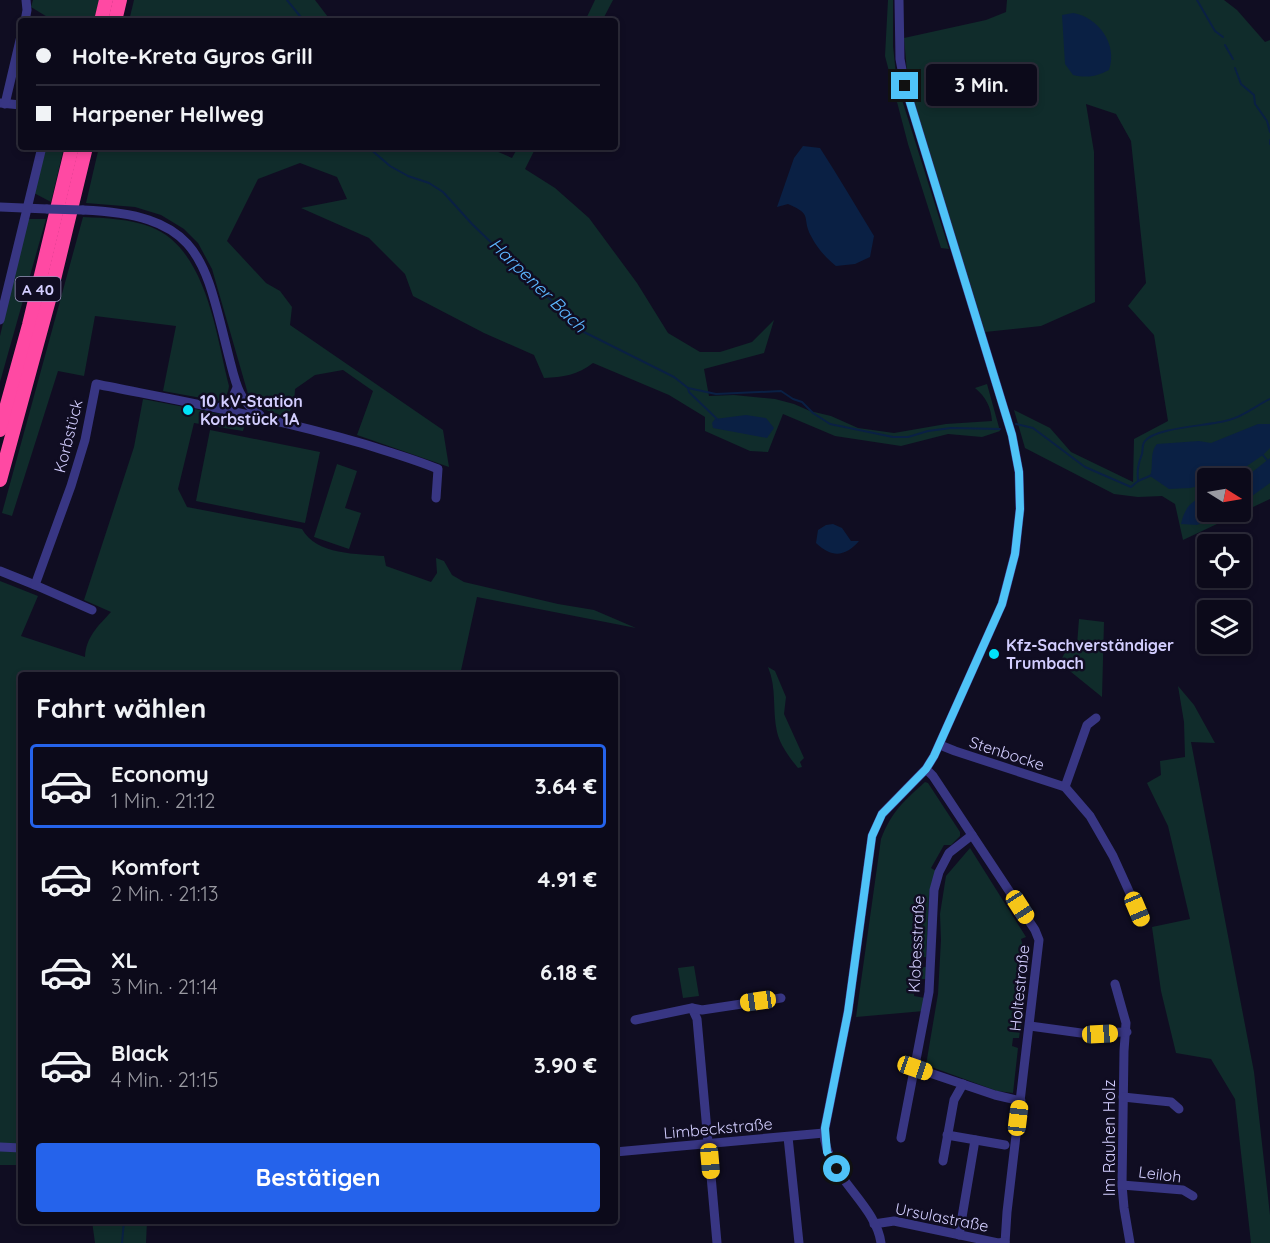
<!DOCTYPE html>
<html lang="de">
<head>
<meta charset="utf-8">
<style>
  :root { --surface:#0c0a1a; --page:#151323; --text:#f1f3f6; --muted:#9a9aa2; --line:#2c2b39; --accent:#2563eb }
  body { margin:0; font-family:Quicksand,sans-serif; background:var(--page); color:var(--text); height:100vh; display:flex; flex-direction:column; font-size:22px; white-space:nowrap }
  * { box-sizing:border-box; margin:0 }
  p { font-size:20px; color:var(--muted) }
  .icon { flex:none; width:33px; height:33px; fill:none; stroke:currentColor; stroke-width:2; stroke-linecap:round; stroke-linejoin:round }
  .map { position:relative; flex:1; overflow:hidden }
  .panel { position:absolute; left:18px; top:672px; width:600px; height:552px; display:flex; flex-direction:column; background:var(--surface); border-radius:6px; box-shadow:0 3px 9px #0003,0 0 0 2px var(--line) }
  .panel>* { flex:none }
  .hud { position:absolute; left:18px; top:18px; width:600px; height:132px; border-radius:6px; box-shadow:0 3px 9px #0003,0 0 0 2px var(--line); display:grid; align-content:center; height:132px; padding:0 18px; background:var(--surface) }
  .needle { width:39px; rotate:101deg }
  .fabs { position:absolute; left:1197px; top:468px; display:grid; gap:12px }
  .fabs a { display:grid; place-items:center; width:54px; height:54px; border-radius:6px; background:var(--surface); box-shadow:0 3px 9px #0003,0 0 0 2px var(--line); font-size:30px }
  .end { position:absolute; width:27px; height:27px; margin:-14px; border:8px solid #4fc3f7; background:#111; box-shadow:0 0 0 3px #111 }
  .from { border-radius:50% }
  .bubble { position:absolute; height:42px; border-radius:6px; background:var(--surface); box-shadow:0 3px 9px #0003,0 0 0 2px var(--line); font-size:20px; font-weight:700; line-height:42px; text-align:center }
  .car { position:absolute; width:18px; height:36px; margin:-18px -9px; border-radius:8px; box-shadow:0 0 4px 2px #0007; background:linear-gradient(#f5c518 24%,#345 0 40%,#f5c518 0 76%,#345 0 86%,#f5c518 0) }
  .hud b { display:flex; align-items:center; gap:21px; height:57px; font-size:22px }
  .hud b+b { border-top:2px solid var(--line) }
  .hud i { width:15px; height:15px; background:var(--text) }
  ul { padding:0; list-style:none }
  li { display:flex; align-items:center; gap:18px; height:84px; margin:0 12px 9px; padding:0 6px; border:3px solid transparent; border-radius:6px }
  li div { flex:1 }
  li b { display:block; font-size:22px }
  li em { font-style:normal; font-weight:700 }
  li.on { border-color:var(--accent) }
  li>.icon { width:54px; height:54px; stroke-width:1.5 }
  h2 { padding:0 18px; font-size:27px; line-height:72px }
  .cta { display:flex; gap:12px; margin-top:auto; padding:12px 18px }
  .cta a { flex:1; height:69px; border-radius:6px; background:var(--accent); color:#fff; font-size:24px; font-weight:700; line-height:69px; text-align:center }
  .map>svg:first-child { display:block }
  .green { fill:#102c2b; fill-rule:evenodd }
  .water { fill:#0a2044 }
  .lines { fill:none; stroke-linecap:round; stroke-linejoin:round }
  .stream { stroke:#0a2044; stroke-width:2 }
  .minor { stroke:#383683; stroke-width:9 }
  .highway { stroke:#ff49a3; stroke-width:14 }
  .minor-bridge { stroke:#383683; stroke-width:9 }
  .route { stroke:#4fc3f7; stroke-width:8 }
  .poi-dot { fill:#00e3f9; stroke:#100d22; stroke-width:2 }
  .labels { text-anchor:middle; dominant-baseline:central; stroke-width:5; stroke-linejoin:round; paint-order:stroke }
  .shield { fill:#100d22; stroke:#9894bd; stroke-width:1.5 }
  .shield-label { font-size:15px; font-weight:bold; fill:#d3ceff }
  .poi-label { font-size:16px; font-weight:bold; fill:#d3ceff; stroke:#100d22; text-anchor:start }
  .street-label { font-size:16px; fill:#d3ceff; stroke:#100d22 }
  .water-label { font-size:18px; font-style:italic; fill:#5cb6ff; stroke:#100d22 }
</style>
</head>
<body>
<div class="map">
<svg width="1270" height="1243" viewBox="0 0 1270 1243">
  <rect width="100%" height="100%" fill="#100d22"/>
  <g class="green">
    <polygon points="33,0 99,0 94,21 54,21 31,7"/>
    <polygon points="134,0 315,0 331,21 129,21"/>
    <polygon points="595,0 613,0 602,21 585,21"/>
    <polygon points="888,0 893,0 893,46 897,84 949,249 941,248 908,144 885,56"/>
    <path d="M1007,0h217l13,10 28,32 5,-2v459l-87,41 -8,-36 -13,-8 -24,1 -24,-3 -89,-46 -11,-38 36,18 21,24 62,30 1,-43 34,-18 -14,-86 -26,-29 18,-23 -15,-142 -15,-27 -30,-10 8,48 1,150 -54,24 -56,6 -70,-227 -8,-33 -3,-34 82,-18 20,-8zM1208,478h32v34h-32z"/>
    <polygon points="44,147 64,147 51,202 34,193"/>
    <path d="M99,147h388l25,11 6,-11h18l-11,22 30,19 34,30 48,65 31,50 32,19h20l32,-10 22,-22 -10,33 -60,16 5,27 25,-1 41,4 19,5 16,7 21,5 27,12 36,5 52,-9 46,-3c-1,-14 -6,-24 -17,-33l12,-4 13,47 -18,6 -34,-3 -47,12 -66,-10 -52,-22 -15,38 -18,-1 -45,-20v-14l-36,-22 -76,-32c-15,12 -30,14 -49,15l-10,-23 -50,-22 -71,-37 -8,-22 -36,-36 -68,-30 46,-9 -10,-22 -37,-14 -42,16 -31,62 39,42 14,8 12,16 -2,18 153,105 6,37 -92,-32 16,-44 -30,-21 -28,5 -20,14 -1,17 -9,11 -27,-10 -10,-13 -36,-125 -14,-26 -14,-14 -23,-14 -26,-8 -49,-4z"/>
    <path d="M83,217c23,1 47,2 68,10 56,22 65,108 78,159 -1,8 -3,12 -11,15l-55,-10 13,-65 -81,-10 -11,60 -26,-5 -46,145 -10,-3z"/>
    <polygon points="28,219 46,219 0,382 0,336"/>
    <path d="M143,399l103,20 -3,12 -49,-8 -16,66 9,18 115,22c14,26 56,25 82,27l2,10 45,16 6,-9 -1,-15 8,3 8,14 12,7 94,22 36,6 42,18 -159,-31 -17,78h-439v490h-21v-584l38,15 -17,40 64,21c1,-20 13,-31 26,-45l-27,-12 50,-153z"/>
    <polygon points="210,430 320,452 305,523 196,501"/>
    <polygon points="337,464 357,471 345,508 361,513 349,549 314,537"/>
    <polygon points="1079,619 1104,622 1102,697 1060,663 1064,654 1077,645"/>
    <path d="M768,667l7,4 11,26 -2,17 20,44 -4,4 2,5 -4,1c-8,-10 -18,-23 -21,-36 -5,-22 0,-44 -9,-65z"/>
    <polygon points="1178,686 1194,705 1215,743 1191,742 1254,1072 1270,1215 1270,1243 1251,1243 1235,1099 1211,1059 1176,1053 1161,991 1152,927 1190,919 1168,826 1147,783 1161,775 1160,761 1185,757 1184,722"/>
    <path d="M925,782l3,1 32,49v4l-9,9h-7l-13,23 5,3 -7,24 -3,62h-15l1,11 14,-1 1,12h-13v17l11,2 -1,13 -68,6 25,-178c11,-28 22,-37 44,-57z"/>
    <polygon points="970,848 1026,937 1021,939 1024,951 1030,950 1027,973 1021,973 1020,985 1025,986 1023,1005 1018,1004 1016,1015 1022,1016 1019,1038 1013,1038 1012,1046 1018,1048 1013,1093 997,1091 926,1065 938,994 941,940 940,914 946,876"/>
    <polygon points="694,966 699,996 683,998 678,968"/>
    <polygon points="92,1221 147,1221 146,1243 95,1243"/>
  </g>
  <g class="water">
    <path d="M1073,13c25,4 45,31 36,57 -13,7 -23,8 -36,5l-8,-11 -3,-49z"/>
    <path d="M803,146l17,2c19,29 36,59 54,88l-4,21 -15,7 -19,2c-10,-8 -19,-18 -25,-30 -10,-19 3,-21 -23,-32l-11,3 17,-49z"/>
    <polygon points="746,415 766,418 774,428 767,438 713,428 712,423 715,419"/>
    <path d="M1258,424h12v24l-7,7 -32,22 -5,1h-18l-1,6 -17,4 -21,1 -19,-13c4,-9 -1,-23 7,-32l42,-3 12,2z"/>
    <polygon points="1270,458 1270,483 1241,504 1241,481"/>
    <path d="M1207,494l1,18h19l-30,13 -16,-1c4,-18 11,-23 26,-30z"/>
    <path d="M833,524l9,4 9,13h8c-14,16 -27,17 -43,2l2,-13 8,-5z"/>
  </g>
  <g class="lines">
    <g class="stream">
      <polyline points="287,0 304,21"/>
      <polyline points="1197,0 1215,31 1223,37"/>
      <polyline points="1225,45 1233,59"/>
      <polyline points="1235,68 1241,84 1254,95 1255,104 1267,121 1270,132"/>
      <polyline points="1270,140 1270,144"/>
      <polyline points="368,147 390,166 408,176 429,183 443,192 472,224 584,332 674,377 688,388 716,394 781,391 793,399 802,402 813,413 830,424 893,437 908,437 928,431 951,428 1000,429"/>
      <polyline points="688,388 689,392 718,420"/>
      <path d="M1016,424l17,4 52,39 46,20 7,-6c-1,-11 0,-17 4,-27 1,-5 0,-10 3,-13 11,-14 65,-15 84,-21 14,-3 28,-15 41,-21"/>
      <polyline points="1263,455 1267,460"/>
      <polyline points="1138,481 1152,475"/>
      <polyline points="122,1243 124,1221"/>
    </g>
    <g class="minor">
      <polyline points="25,21 27,10 26,0"/>
      <polyline points="0,103 21,105"/>
      <polyline points="5,104 21,36"/>
      <polyline points="0,207 47,209"/>
      <path d="M83,210c120,5 121,49 147,151 6,24 9,39 30,54"/>
      <polyline points="0,320 42,147"/>
      <polyline points="219,408 231,401 237,388"/>
      <polyline points="0,571 35,585"/>
      <path d="M92,610l-57,-25 36,-99 14,-46 11,-56c90,18 180,34 268,60 25,8 50,15 74,25l-2,29"/>
      <polyline points="940,745 955,751 1065,787 1090,816 1113,856 1143,922"/>
      <polyline points="926,769 933,776 1035,930 1039,940 1007,1212 1005,1243"/>
      <polyline points="1065,787 1087,725 1096,718"/>
      <polyline points="1115,984 1126,1023 1124,1051 1122,1185 1124,1208 1130,1243"/>
      <polyline points="692,1008 697,1019 717,1243"/>
      <polyline points="635,1020 692,1008 702,1010 781,998"/>
      <polyline points="1030,1026 1081,1033 1127,1032"/>
      <polyline points="915,1068 995,1095 1021,1101"/>
      <polyline points="1123,1097 1171,1102 1179,1109"/>
      <polyline points="947,1135 1005,1145"/>
      <polyline points="788,1137 799,1243"/>
      <polyline points="901,1138 929,992 934,890 939,872 949,853 972,835"/>
      <polyline points="0,1147 21,1148"/>
      <polyline points="615,1152 824,1133"/>
      <polyline points="943,1161 954,1100 963,1084"/>
      <polyline points="1122,1185 1183,1190 1193,1196"/>
      <polyline points="874,1224 894,1221 998,1243 1005,1242"/>
      <polyline points="959,1235 975,1140"/>
      <path d="M881,1243c-5,-39 -55,-67 -57,-110l24,-121 24,-176 10,-22 44,-45 8,-13 68,-152 13,-50 5,-45 -1,-37 -7,-37 -107,-349 -5,-27 -1,-59"/>
    </g>
    <g class="highway">
      <polyline points="101,21 106,0"/>
      <polyline points="115,21 120,0"/>
      <polyline points="0,430 29,325 72,147"/>
      <polyline points="0,480 49,300 86,147"/>
    </g>
    <polyline class="minor-bridge" points="47,209 83,210"/>
  </g>
  <g class="lines">
    <polyline class="route" points="837,1169 827,1152 825,1128 848,1012 872,836 882,814 926,769 934,756 1002,604 1015,554 1020,509 1019,472 1012,435 905,86"/>
  </g>
  <g class="poi-dot">
    <circle cx="188" cy="410" r="6"/>
    <circle cx="994" cy="654" r="6"/>
  </g>
  <g class="labels">
    <rect class="shield" x="15.5" y="277" width="45" height="24" rx="4.5"/>
    <g class="shield-label">
      <text x="38" y="289">A 40</text>
    </g>
    <g class="poi-label">
      <text x="200" y="401">10 kV-Station<tspan x="200" dy="18">Korbstück 1A</tspan></text>
      <text x="1006" y="645">Kfz-Sachverständiger<tspan x="1006" dy="18">Trumbach</tspan></text>
    </g>
    <g class="street-label">
      <text transform="translate(68 436) rotate(-76)">Korbstück</text>
      <text transform="translate(1007 753) rotate(18)">Stenbocke</text>
      <text transform="translate(916 944) rotate(-87)">Klobesstraße</text>
      <text transform="translate(1019 988) rotate(-84)">Holtestraße</text>
      <text transform="translate(718 1128) rotate(-5)">Limbeckstraße</text>
      <text transform="translate(1109 1138) rotate(-90)">Im Rauhen Holz</text>
      <text transform="translate(1160 1174) rotate(7)">Leiloh</text>
      <text transform="translate(942 1217) rotate(11)">Ursulastraße</text>
    </g>
    <g class="water-label">
      <text transform="translate(538 285) rotate(44)">Harpener Bach</text>
    </g>
  </g>
</svg>
<div class="fabs">
<a><svg class="needle" viewBox="-14 -14 28 28"><path d="M0-13l5 13h-10z" fill="#e53935"/><path d="M0 13l5-13h-10z" fill="#9a9aa2"/></svg></a>
<a><svg class="icon" aria-label="locate" viewBox="0 0 24 24"><circle cx="12" cy="12" r="6"/><path d="M12 2v4M12 18v4M2 12h4M18 12h4"/></svg></a>
<a><svg class="icon" aria-label="layers" viewBox="0 0 24 24"><path d="M12 4l9 5-9 5-9-5zM3 14l9 5 9-5"/></svg></a>
</div>
<i class="end from" style="left:837px;top:1169px"></i>
<i class="end" style="left:905px;top:86px"></i>
<div class="bubble" style="left:926px;top:64px;width:111px">3 Min.</div>
<i class="car" style="left:1020px;top:907px;rotate:147deg"></i>
<i class="car" style="left:1137px;top:909px;rotate:157deg"></i>
<i class="car" style="left:758px;top:1001px;rotate:262deg"></i>
<i class="car" style="left:1100px;top:1034px;rotate:87deg"></i>
<i class="car" style="left:915px;top:1068px;rotate:109deg"></i>
<i class="car" style="left:1018px;top:1118px;rotate:7deg"></i>
<i class="car" style="left:710px;top:1161px;rotate:175deg"></i>
<div class="hud">
<b><i class="from"></i>Holte-Kreta Gyros Grill</b>
<b><i></i>Harpener Hellweg</b>
</div>
<section class="panel">
<h2>Fahrt wählen</h2>
<ul>
<li class="on"><svg class="icon" aria-label="car" viewBox="0 0 24 24"><path d="M5 17H2v-5l4-1 3-4h7l3 4 3 1v5h-3M9 17h6M6 11h13"/><circle cx="7" cy="17" r="2"/><circle cx="17" cy="17" r="2"/></svg><div><b>Economy</b><p>1 Min. · 21:12</p></div><em>3.64 €</em></li>
<li><svg class="icon" aria-label="car" viewBox="0 0 24 24"><path d="M5 17H2v-5l4-1 3-4h7l3 4 3 1v5h-3M9 17h6M6 11h13"/><circle cx="7" cy="17" r="2"/><circle cx="17" cy="17" r="2"/></svg><div><b>Komfort</b><p>2 Min. · 21:13</p></div><em>4.91 €</em></li>
<li><svg class="icon" aria-label="car" viewBox="0 0 24 24"><path d="M5 17H2v-5l4-1 3-4h7l3 4 3 1v5h-3M9 17h6M6 11h13"/><circle cx="7" cy="17" r="2"/><circle cx="17" cy="17" r="2"/></svg><div><b>XL</b><p>3 Min. · 21:14</p></div><em>6.18 €</em></li>
<li><svg class="icon" aria-label="car" viewBox="0 0 24 24"><path d="M5 17H2v-5l4-1 3-4h7l3 4 3 1v5h-3M9 17h6M6 11h13"/><circle cx="7" cy="17" r="2"/><circle cx="17" cy="17" r="2"/></svg><div><b>Black</b><p>4 Min. · 21:15</p></div><em>3.90 €</em></li>
</ul>
<div class="cta"><a>Bestätigen</a></div>
</section>
</div>
</body>
</html>
